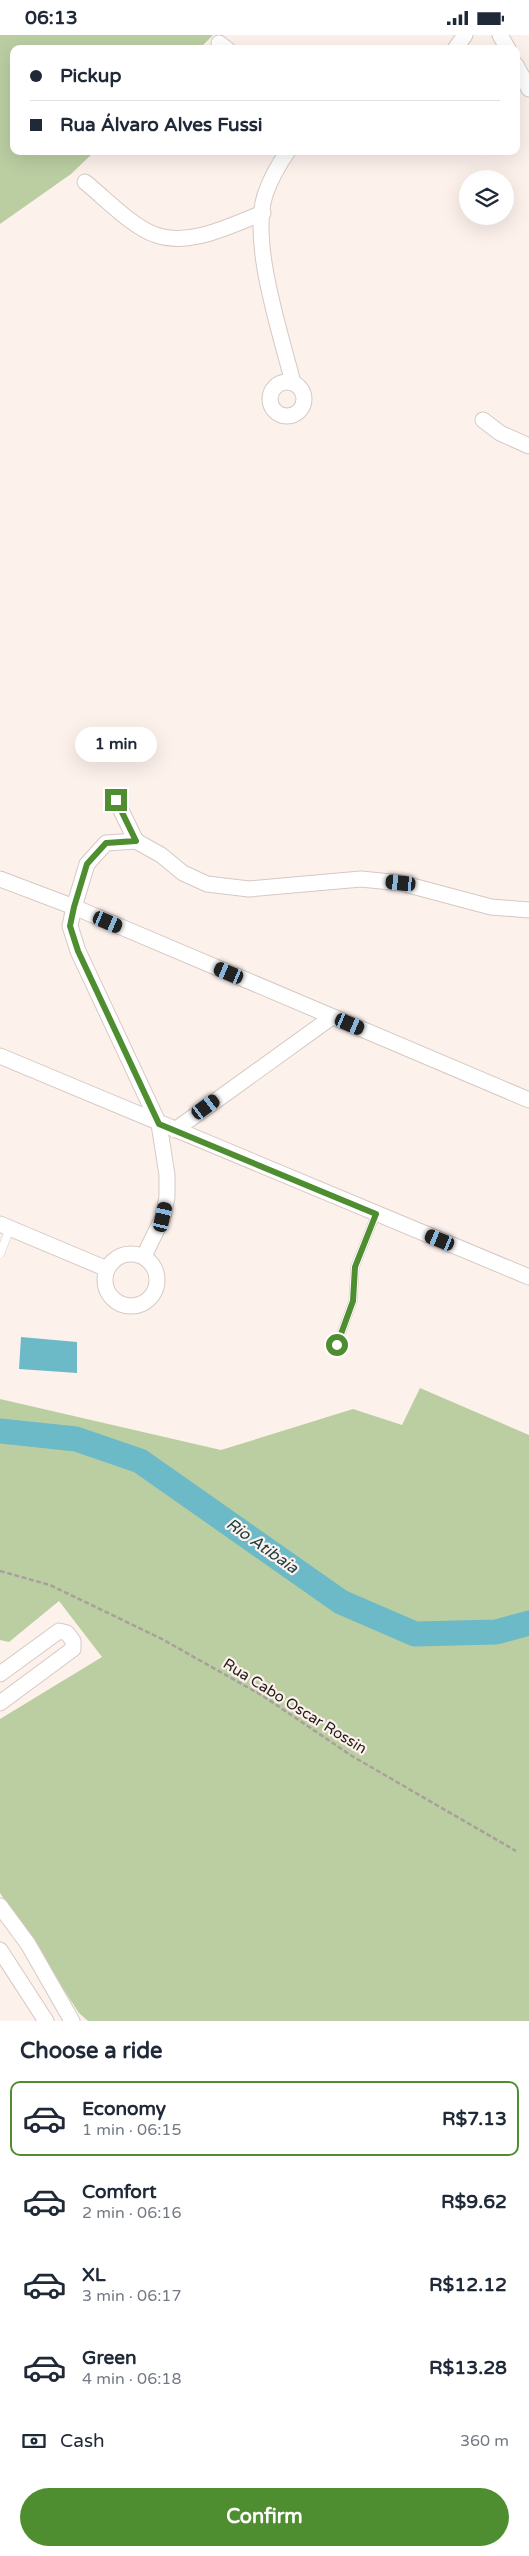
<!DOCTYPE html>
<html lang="en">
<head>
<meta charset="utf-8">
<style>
  :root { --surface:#fff; --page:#f6f6f7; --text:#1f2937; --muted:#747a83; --line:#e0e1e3; --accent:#4e8e30 }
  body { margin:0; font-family:"Varela Round",sans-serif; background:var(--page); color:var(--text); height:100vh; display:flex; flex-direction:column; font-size:19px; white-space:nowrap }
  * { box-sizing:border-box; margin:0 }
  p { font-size:16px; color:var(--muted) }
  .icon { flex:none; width:28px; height:28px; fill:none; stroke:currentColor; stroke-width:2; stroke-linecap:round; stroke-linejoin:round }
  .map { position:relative; height:1986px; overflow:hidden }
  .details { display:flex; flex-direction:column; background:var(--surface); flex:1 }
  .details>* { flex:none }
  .banner { position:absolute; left:10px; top:10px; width:510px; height:110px; border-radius:10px; box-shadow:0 5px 20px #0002; display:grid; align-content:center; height:110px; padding:0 20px; background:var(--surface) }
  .controls { position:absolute; left:459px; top:135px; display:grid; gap:10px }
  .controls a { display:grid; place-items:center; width:55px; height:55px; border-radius:50%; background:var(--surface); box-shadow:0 5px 20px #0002; font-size:25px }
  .end { position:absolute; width:22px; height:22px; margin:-11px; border:6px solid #4e8e30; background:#fff; box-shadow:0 0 0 2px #fff }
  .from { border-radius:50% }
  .bubble { position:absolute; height:35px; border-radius:18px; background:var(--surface); box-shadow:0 5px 20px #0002; font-size:16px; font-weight:800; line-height:35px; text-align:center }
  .car { position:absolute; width:15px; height:30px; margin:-15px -8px; border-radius:6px; box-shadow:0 0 4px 1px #0007; background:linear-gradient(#222 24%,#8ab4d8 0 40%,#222 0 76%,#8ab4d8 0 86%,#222 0) }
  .banner b { display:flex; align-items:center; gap:18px; height:48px; font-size:19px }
  .banner b+b { border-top:1px solid var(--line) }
  .banner i { width:12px; height:12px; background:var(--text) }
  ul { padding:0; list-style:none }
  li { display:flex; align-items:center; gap:15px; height:75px; margin:0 10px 8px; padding:0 10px; border:2px solid transparent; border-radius:10px }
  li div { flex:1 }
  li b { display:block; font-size:19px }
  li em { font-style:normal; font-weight:800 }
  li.active { border-color:var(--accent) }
  li>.icon { width:45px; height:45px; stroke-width:1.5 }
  h2 { padding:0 20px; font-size:22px; line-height:60px }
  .pay { display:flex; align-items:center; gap:12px; height:55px; padding:0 20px; font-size:19px }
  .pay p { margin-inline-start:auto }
  .action { display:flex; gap:10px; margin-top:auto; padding:10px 20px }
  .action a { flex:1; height:58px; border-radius:30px; background:var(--accent); color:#fff; font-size:20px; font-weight:800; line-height:58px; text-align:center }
  .status { display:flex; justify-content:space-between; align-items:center; height:35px; padding:0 25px; background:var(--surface); direction:ltr }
  .status svg { height:14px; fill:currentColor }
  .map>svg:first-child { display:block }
  .green { fill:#bbcea2 }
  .water { fill:#6cbac8 }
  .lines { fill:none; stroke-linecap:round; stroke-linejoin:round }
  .river { stroke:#6cbac8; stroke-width:25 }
  .service-casing { stroke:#d5c9c4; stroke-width:9 }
  .minor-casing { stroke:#d5c9c4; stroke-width:17 }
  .path { stroke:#a9a09c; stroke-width:2.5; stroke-dasharray:5 2.5; stroke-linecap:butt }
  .service { stroke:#fff; stroke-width:8 }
  .minor { stroke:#fff; stroke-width:15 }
  .route { stroke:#4e8e30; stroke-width:6 }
  .labels { text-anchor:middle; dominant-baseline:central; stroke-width:4.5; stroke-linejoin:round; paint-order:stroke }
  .street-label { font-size:15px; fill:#211d1b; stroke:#fdf1ec }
  .water-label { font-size:16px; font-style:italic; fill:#1a4046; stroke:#fdf1ec }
</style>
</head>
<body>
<div class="status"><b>06:13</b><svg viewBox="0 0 49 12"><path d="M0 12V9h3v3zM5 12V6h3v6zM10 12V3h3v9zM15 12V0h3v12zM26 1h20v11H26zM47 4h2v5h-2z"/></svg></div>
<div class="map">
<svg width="529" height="1986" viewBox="0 0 529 1986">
  <rect width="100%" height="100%" fill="#fdf1ec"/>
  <g class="green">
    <polygon points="0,0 213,0 199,14 14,14 14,116 95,116 71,139 0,189"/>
    <polygon points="420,1353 529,1400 529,1986 88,1986 79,1978 0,1858 0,1684 102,1622 59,1566 9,1607 0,1605 0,1364 221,1415 353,1374 402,1390"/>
  </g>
  <polygon class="water" points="21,1302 77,1307 77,1338 19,1334"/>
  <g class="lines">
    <polyline class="river" points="0,1396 76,1404 140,1426 341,1567 415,1599 496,1597 529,1588"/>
    <g class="service-casing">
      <g id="service">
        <polyline points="0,1219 10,1193"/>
        <polyline points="337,1310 353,1266 355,1232 376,1179"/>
      </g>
    </g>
    <g class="minor-casing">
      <g id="minor">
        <polyline points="500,0 508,14"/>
        <polyline points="219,8 227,14"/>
        <polyline points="455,14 465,0"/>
        <polyline points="516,30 529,54"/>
        <path d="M288,116c-9,13 -18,29 -23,44 -15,49 16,139 28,188"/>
        <path d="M85,147c20,16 47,45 71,53 35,12 75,-10 107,-22"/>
        <circle cx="287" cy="364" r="17"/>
        <polyline points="483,385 500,398 529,411"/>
        <polyline points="116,765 136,806"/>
        <polyline points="0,844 74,872 529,1065"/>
        <polyline points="0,1021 529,1242"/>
        <polyline points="175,1095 332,982"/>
        <polyline points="0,1189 107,1234"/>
        <circle cx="131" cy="1245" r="26"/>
        <polyline points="144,1221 163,1182 167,1162 167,1140 159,1089 78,916 70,891 74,872 87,829 106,808 136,806 161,820 183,838 207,849 249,854 361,844 401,848 491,872 529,875"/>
        <polyline points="0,1639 59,1596 67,1598 73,1606 73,1614 0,1668"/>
        <polyline points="0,1871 28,1909 72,1986"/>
        <polyline points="0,1915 46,1986"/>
      </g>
    </g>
    <polyline class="path" points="0,1536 50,1550 162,1604 263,1661 352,1721 516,1816"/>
    <use href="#service" class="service"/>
    <use href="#minor" class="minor"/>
  </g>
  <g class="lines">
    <polyline class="route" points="116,765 136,806 106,808 87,829 74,872 70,891 78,916 159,1089 376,1179 355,1232 353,1266 337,1310"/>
  </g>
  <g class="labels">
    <g class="street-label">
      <text transform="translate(295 1671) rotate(32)">Rua Cabo Oscar Rossin</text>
    </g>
    <g class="water-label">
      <text transform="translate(262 1511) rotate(35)">Rio Atibaia</text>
    </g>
  </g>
</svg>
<div class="controls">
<a><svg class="icon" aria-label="layers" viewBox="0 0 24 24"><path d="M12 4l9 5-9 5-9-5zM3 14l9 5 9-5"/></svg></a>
</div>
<i class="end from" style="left:337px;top:1310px"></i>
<i class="end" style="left:116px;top:765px"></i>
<div class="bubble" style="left:75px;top:692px;width:82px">1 min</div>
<i class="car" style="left:401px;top:848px;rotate:276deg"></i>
<i class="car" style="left:108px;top:887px;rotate:113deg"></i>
<i class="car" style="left:229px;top:938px;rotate:293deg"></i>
<i class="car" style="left:350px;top:989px;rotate:113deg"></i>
<i class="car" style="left:206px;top:1072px;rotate:54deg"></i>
<i class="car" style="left:163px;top:1182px;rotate:13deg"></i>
<i class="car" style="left:440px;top:1205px;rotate:292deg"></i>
<div class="banner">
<b><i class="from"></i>Pickup</b>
<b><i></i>Rua Álvaro Alves Fussi</b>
</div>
</div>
<section class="details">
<h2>Choose a ride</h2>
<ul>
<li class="active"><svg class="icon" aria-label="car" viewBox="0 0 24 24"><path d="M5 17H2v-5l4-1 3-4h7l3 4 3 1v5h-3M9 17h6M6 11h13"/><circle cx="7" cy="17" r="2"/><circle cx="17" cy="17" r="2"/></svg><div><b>Economy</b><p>1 min · 06:15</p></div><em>R$7.13</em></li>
<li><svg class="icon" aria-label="car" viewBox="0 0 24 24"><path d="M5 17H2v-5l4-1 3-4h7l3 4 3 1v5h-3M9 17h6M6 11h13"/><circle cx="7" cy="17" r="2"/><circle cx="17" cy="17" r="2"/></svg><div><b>Comfort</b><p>2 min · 06:16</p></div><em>R$9.62</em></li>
<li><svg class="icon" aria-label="car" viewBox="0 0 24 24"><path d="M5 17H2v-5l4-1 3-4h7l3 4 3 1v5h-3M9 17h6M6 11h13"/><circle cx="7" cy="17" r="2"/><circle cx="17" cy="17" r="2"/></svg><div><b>XL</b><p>3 min · 06:17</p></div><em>R$12.12</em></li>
<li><svg class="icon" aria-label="car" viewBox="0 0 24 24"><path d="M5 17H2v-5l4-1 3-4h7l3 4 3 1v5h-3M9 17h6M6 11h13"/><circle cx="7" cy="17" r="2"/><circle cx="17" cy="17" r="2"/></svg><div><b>Green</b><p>4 min · 06:18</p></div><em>R$13.28</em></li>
</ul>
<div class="pay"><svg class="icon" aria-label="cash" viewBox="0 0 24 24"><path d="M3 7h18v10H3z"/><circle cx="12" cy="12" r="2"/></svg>Cash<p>360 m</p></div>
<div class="action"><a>Confirm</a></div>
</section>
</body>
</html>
